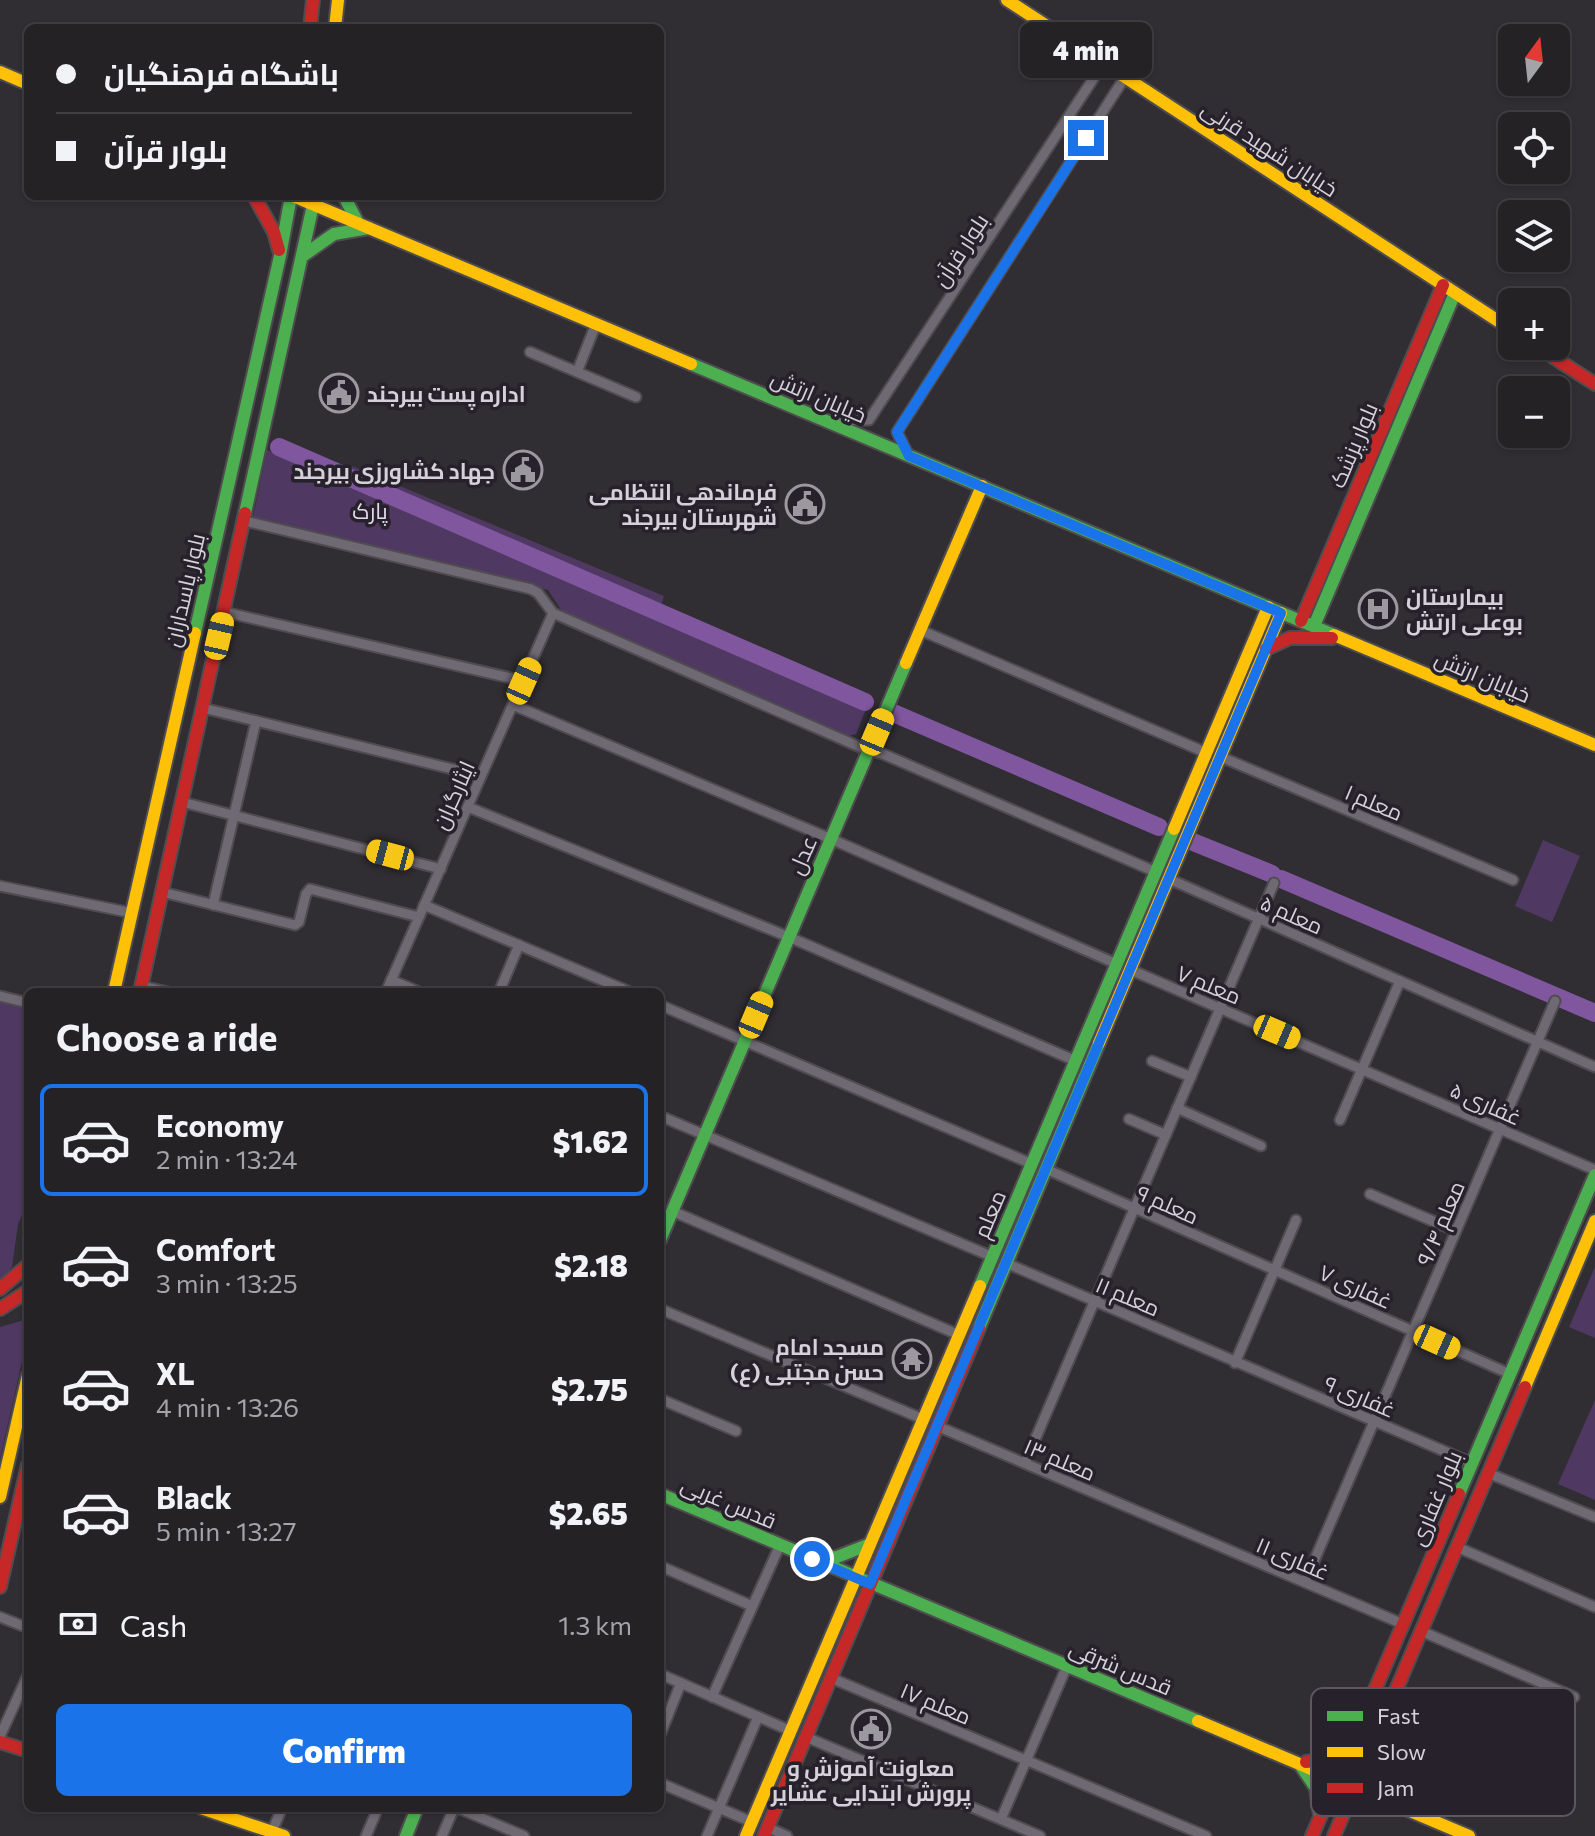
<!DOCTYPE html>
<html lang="en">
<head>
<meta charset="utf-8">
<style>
  :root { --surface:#252226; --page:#2d2a2e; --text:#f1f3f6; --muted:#a3a4a7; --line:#423f43; --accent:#1a73e8 }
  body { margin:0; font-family:Commissioner,Cairo,sans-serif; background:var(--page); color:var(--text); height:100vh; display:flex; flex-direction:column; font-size:30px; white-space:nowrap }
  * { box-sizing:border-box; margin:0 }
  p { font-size:26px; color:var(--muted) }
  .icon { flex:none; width:44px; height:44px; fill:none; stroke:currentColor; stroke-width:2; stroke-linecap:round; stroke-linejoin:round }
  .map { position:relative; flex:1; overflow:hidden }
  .panel { position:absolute; left:24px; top:988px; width:640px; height:824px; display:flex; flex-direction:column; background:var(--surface); border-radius:12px; box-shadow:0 2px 6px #0004,0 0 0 2px var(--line) }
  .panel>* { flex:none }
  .hud { position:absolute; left:24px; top:24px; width:640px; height:176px; border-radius:12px; box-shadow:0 2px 6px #0004,0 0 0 2px var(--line); display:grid; align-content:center; height:176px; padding:0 32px; background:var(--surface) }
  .needle { width:52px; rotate:15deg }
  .controls { position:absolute; left:1498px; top:24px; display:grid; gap:16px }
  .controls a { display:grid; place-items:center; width:72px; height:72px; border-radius:12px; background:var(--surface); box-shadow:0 2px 6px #0004,0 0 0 2px var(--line); font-size:40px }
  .end { position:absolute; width:36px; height:36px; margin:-18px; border:10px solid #1a73e8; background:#fff; box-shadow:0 0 0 4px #fff }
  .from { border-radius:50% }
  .bubble { position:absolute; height:56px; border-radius:12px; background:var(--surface); box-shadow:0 2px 6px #0004,0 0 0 2px var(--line); font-size:26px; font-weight:800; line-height:56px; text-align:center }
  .car { position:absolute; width:24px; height:48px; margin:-24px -12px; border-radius:10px; box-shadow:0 0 6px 2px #0007; background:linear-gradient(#f5c518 24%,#345 0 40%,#f5c518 0 76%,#345 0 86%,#f5c518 0) }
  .hud b { display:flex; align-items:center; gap:28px; height:76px; font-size:30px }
  .hud b+b { border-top:2px solid var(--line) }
  .hud i { width:20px; height:20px; background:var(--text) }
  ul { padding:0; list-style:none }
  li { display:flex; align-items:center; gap:24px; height:112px; margin:0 16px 12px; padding:0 16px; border:4px solid transparent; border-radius:12px }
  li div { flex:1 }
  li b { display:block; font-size:30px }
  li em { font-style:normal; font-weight:800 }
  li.selected { border-color:var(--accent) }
  li>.icon { width:72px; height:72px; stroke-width:1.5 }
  h2 { padding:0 32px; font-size:36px; line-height:96px }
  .pay { display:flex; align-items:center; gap:20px; height:88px; padding:0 32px; font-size:30px }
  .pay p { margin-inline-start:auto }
  .cta { display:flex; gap:16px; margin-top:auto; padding:16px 32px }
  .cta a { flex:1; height:92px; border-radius:12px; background:var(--accent); color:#fff; font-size:32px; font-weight:800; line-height:92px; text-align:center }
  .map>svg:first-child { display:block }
  .green { fill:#4f3861 }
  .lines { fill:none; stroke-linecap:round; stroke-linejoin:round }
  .river { stroke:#80569f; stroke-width:18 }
  .street-casing { stroke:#4f4c50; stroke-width:13 }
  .fast-casing { stroke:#4f4c50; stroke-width:16 }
  .slow-casing { stroke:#4f4c50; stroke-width:16 }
  .jam-casing { stroke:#4f4c50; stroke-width:16 }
  .street { stroke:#6f6974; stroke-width:9 }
  .fast { stroke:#4caf50; stroke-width:12 }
  .slow { stroke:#ffc107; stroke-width:12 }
  .jam { stroke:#c62828; stroke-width:12 }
  .route { stroke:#1a73e8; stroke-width:10 }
  .labels { text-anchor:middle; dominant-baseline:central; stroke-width:7; stroke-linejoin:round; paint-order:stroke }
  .street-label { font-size:22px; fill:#d5d1d9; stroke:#27212c }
  .poi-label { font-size:22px; font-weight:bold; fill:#d5d1d9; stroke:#27212c; text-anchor:end }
  .park-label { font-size:22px; fill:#e5d9ef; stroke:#27212c }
  .key { fill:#27212c; stroke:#5b5660; stroke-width:2 }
  .key-label { font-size:22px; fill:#d5d1d9 }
</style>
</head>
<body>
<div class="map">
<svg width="1595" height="1836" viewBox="0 0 1595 1836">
  <rect width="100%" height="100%" fill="#312e33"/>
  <g class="green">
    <polygon points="267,450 346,484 352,466 664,596 661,606 869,701 856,734 848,736 564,614 548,590 253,517"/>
    <polygon points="1543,840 1580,856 1552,922 1515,906"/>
    <polygon points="0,1002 28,1008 28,1202 18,1224 12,1267 0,1283"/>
    <polygon points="1595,1267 1595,1338 1569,1327"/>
    <polygon points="28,1319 28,1335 0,1459 0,1327"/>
    <polygon points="1595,1400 1595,1500 1558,1484"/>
  </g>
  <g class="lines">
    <g class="river">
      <polyline points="279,447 865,702"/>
      <polyline points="891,712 1159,827"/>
      <polyline points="1193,842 1272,874"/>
      <polyline points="1281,879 1595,1013"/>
    </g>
    <g class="street-casing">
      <g id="street">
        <polyline points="530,352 636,397"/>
        <polyline points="577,372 596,324"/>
        <polyline points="831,421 869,420 1103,64"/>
        <polyline points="909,456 897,432 1125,77"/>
        <polyline points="245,521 531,589 538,593 553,613 869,751 883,754 1156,872"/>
        <polyline points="224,612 524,681"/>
        <polyline points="920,630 1207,753"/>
        <polyline points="513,705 831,839 1117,964"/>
        <polyline points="203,708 481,776"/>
        <polyline points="1221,757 1513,880"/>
        <polyline points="182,802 441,869"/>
        <polyline points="468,807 789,937 1076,1061"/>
        <polyline points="1169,879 1595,1067"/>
        <polyline points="0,886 132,913"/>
        <polyline points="162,892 295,925 299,922 306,894 310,889 419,917"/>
        <polyline points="213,905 256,721"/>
        <polyline points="424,905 630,992"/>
        <polyline points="1131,970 1595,1170"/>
        <polyline points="391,980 419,992"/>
        <polyline points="141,986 168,992"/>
        <polyline points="386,992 553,613"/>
        <polyline points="499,992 519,945"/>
        <polyline points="0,996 28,1003"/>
        <polyline points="660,1005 1032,1164"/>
        <polyline points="1152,1061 1191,1077"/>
        <polyline points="1177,1108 1261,1146"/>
        <polyline points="660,1116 993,1257"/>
        <polyline points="1129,1119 1166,1135"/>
        <polyline points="1340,1120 1400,981"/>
        <polyline points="1046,1169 1510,1374"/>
        <polyline points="1370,1194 1456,1231"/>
        <polyline points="672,1211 959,1335"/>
        <polyline points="1006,1263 1472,1463"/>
        <polyline points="660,1309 923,1419"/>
        <polyline points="1235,1363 1296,1220"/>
        <polyline points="660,1399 736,1431"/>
        <polyline points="937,1426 1403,1624"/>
        <polyline points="1025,1463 1274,883"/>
        <polyline points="1488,1473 1595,1517"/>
        <polyline points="1457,1547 1595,1607"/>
        <polyline points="660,1566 752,1606"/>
        <polyline points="1305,1582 1555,1001"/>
        <polyline points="0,1617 28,1628"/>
        <polyline points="1421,1631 1574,1697"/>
        <polyline points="660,1674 791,1731"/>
        <polyline points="831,1678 1206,1836"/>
        <polyline points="712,1697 780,1545"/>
        <polyline points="660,1735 681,1683"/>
        <polyline points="0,1736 28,1675"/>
        <polyline points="806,1737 1040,1836"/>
        <polyline points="660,1783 752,1822"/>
        <polyline points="458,1808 524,1836"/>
        <polyline points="1001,1819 1067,1666"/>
        <polyline points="767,1827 787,1836"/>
        <polyline points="270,1836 282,1808"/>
        <polyline points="366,1836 378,1808"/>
        <polyline points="442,1836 454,1808"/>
        <polyline points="707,1836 758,1717"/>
      </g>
    </g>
    <g class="fast-casing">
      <g id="fast">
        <polyline points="344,196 358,223"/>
        <polyline points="304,255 334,234 369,228"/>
        <polyline points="691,364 1334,635"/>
        <polyline points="245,513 315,196"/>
        <polyline points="1314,626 1455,293"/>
        <polyline points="195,633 280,256 291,196"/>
        <polyline points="660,1240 906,663"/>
        <polyline points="980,1286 1174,829"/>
        <polyline points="979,1328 1099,1043"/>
        <polyline points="660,1494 1198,1721"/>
        <polyline points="1459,1494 1595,1175"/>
        <polyline points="816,1559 837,1557 870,1544"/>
        <polyline points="1301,1766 1316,1788 1320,1814"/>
        <polyline points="406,1836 417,1808"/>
      </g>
    </g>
    <g class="slow-casing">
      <g id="slow">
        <polyline points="1007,0 1512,330"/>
        <polyline points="335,28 338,0"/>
        <polyline points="0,72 28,84"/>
        <polyline points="293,196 691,364"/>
        <polyline points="1334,635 1595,745"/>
        <polyline points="906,663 982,486"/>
        <polyline points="1174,829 1268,607"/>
        <polyline points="114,992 195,633"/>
        <polyline points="1099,1043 1281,613"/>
        <polyline points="1525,1387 1595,1221"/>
        <polyline points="0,1497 28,1375"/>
        <polyline points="1198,1721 1469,1836"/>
        <polyline points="201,1808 284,1836"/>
        <polyline points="746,1836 980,1286"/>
      </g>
    </g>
    <g class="jam-casing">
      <g id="jam">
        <polyline points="310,28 313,0"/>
        <polyline points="254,196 274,232 279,250"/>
        <polyline points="1536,346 1595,384"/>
        <polyline points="1301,621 1443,285"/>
        <polyline points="1266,649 1290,638 1332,638"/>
        <polyline points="140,992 245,513"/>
        <polyline points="0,1289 28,1265"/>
        <polyline points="0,1309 28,1291"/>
        <polyline points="0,1587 28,1465"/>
        <polyline points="0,1742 28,1751"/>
        <polyline points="1306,1762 1330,1759 1350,1745"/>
        <polyline points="764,1836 979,1328"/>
        <polyline points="1312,1836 1459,1494"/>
        <polyline points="1334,1836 1525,1387"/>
      </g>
    </g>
    <use href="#street" class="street"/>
    <use href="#fast" class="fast"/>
    <use href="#slow" class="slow"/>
    <use href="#jam" class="jam"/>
  </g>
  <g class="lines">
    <polyline class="route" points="812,1559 870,1584 1281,613 909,456 897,432 1086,138"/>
  </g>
  <defs>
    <g id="civic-ring" transform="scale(2)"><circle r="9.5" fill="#27212c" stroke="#9c989f" stroke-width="1.5"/><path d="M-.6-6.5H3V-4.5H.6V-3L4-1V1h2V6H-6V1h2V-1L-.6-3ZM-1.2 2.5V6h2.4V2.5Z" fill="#9c989f"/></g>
    <g id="hospital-ring" transform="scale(2)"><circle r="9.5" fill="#27212c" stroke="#9c989f" stroke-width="1.5"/><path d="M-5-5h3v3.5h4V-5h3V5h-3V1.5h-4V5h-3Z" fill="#9c989f"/></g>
    <g id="temple-ring" transform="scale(2)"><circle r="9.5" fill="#27212c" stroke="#9c989f" stroke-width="1.5"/><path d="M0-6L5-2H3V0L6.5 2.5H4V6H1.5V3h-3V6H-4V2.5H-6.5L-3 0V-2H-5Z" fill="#9c989f"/></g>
  </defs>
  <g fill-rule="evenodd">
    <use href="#civic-ring" x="339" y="393"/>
    <use href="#civic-ring" x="523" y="470"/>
    <use href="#civic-ring" x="805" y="504"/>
    <use href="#hospital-ring" x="1378" y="609"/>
    <use href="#temple-ring" x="912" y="1359"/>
    <use href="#civic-ring" x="871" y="1729"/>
  </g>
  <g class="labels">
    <g class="street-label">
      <text transform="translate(1270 148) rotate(33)">خیابان شهید قرنی</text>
      <text transform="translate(960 250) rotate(-57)">بلوار قرآن</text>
      <text transform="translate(819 396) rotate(23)">خیابان ارتش</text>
      <text transform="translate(1353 445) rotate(-67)">بلوار پزشک</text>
      <text transform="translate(184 590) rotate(-77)">بلوار پاسداران</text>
      <text transform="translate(1483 676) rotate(23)">خیابان ارتش</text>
      <text transform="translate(453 795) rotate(-66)">ایثارگران</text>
      <text transform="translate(1374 802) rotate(23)">معلم ۱</text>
      <text transform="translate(802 855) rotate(-67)">عدل</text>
      <text transform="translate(1292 914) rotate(24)">معلم ۵</text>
      <text transform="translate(1209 984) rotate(23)">معلم ۷</text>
      <text transform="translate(1486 1103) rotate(24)">غفاری ۵</text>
      <text transform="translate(1168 1204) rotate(24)">معلم ۹</text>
      <text transform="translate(989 1214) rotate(-67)">معلم</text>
      <text transform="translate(1440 1223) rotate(-67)">معلم ۹/۴</text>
      <text transform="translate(1356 1286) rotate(24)">غفاری ۷</text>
      <text transform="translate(1128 1296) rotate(23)">معلم ۱۱</text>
      <text transform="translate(1360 1396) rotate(23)">غفاری ۹</text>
      <text transform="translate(1060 1459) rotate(23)">معلم ۱۳</text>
      <text transform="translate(1435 1498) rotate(-67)">بلوار غفاری</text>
      <text transform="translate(729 1502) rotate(23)">قدس غربی</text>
      <text transform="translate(1293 1558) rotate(23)">غفاری ۱۱</text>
      <text transform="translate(1121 1667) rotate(23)">قدس شرقی</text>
      <text transform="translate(936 1703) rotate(23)">معلم ۱۷</text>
    </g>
    <g class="poi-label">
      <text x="367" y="393" text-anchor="start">اداره پست بیرجند</text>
      <text x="495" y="470">جهاد کشاورزی بیرجند</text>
      <text x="777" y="491">فرماندهی انتظامی<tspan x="777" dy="25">شهرستان بیرجند</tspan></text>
      <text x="1406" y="596" text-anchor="start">بیمارستان<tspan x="1406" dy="25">بوعلی ارتش</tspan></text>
      <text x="884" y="1346">مسجد امام<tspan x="884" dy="25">حسن مجتبی (ع)</tspan></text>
      <text x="871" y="1767" text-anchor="middle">معاونت آموزش و<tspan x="871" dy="25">پرورش ابتدایی عشایر</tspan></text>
    </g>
    <g class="park-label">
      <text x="370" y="510">پارک</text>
    </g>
  </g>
  <rect x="1311" y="1688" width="264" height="128" rx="12" class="key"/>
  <rect x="1327" y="1711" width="36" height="10" fill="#4caf50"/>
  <rect x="1327" y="1747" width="36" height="10" fill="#ffc107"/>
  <rect x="1327" y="1783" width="36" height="10" fill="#c62828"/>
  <g class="key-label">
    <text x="1377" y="1724">Fast</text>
    <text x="1377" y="1760">Slow</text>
    <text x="1377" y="1796">Jam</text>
  </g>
</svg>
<div class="controls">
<a><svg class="needle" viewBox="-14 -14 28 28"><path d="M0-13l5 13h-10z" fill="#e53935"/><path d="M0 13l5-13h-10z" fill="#a3a4a7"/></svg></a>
<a><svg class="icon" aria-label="locate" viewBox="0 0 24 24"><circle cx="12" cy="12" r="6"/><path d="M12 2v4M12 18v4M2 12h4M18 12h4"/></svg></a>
<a><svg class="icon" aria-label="layers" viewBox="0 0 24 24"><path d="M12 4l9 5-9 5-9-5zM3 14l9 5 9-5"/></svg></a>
<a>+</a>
<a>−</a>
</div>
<i class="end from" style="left:812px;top:1559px"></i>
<i class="end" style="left:1086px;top:138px"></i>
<div class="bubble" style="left:1020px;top:22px;width:132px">4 min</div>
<i class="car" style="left:219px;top:636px;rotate:13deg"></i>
<i class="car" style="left:524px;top:681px;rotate:24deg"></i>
<i class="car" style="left:877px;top:732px;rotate:23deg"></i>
<i class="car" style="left:390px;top:855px;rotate:285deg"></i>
<i class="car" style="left:756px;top:1015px;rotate:23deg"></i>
<i class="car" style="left:1277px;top:1032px;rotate:113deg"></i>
<i class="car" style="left:1437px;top:1342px;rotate:114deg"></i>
<div class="hud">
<b><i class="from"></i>باشگاه فرهنگیان</b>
<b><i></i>بلوار قرآن</b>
</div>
<section class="panel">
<h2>Choose a ride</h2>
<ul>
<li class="selected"><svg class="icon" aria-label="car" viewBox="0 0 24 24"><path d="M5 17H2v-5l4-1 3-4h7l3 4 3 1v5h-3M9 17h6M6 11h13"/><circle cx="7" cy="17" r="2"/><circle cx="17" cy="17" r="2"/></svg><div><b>Economy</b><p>2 min · 13:24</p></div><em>$1.62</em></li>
<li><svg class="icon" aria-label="car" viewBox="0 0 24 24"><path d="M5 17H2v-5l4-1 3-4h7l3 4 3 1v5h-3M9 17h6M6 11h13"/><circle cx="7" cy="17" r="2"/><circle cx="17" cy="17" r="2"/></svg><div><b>Comfort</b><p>3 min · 13:25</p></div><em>$2.18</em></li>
<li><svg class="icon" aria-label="car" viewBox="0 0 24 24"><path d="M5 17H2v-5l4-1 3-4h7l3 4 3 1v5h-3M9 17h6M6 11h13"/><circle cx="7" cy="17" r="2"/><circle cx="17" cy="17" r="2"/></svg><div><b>XL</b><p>4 min · 13:26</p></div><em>$2.75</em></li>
<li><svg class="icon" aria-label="car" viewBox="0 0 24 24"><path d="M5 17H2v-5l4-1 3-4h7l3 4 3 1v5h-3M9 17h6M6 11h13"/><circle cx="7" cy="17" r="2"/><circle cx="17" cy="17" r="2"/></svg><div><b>Black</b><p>5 min · 13:27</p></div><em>$2.65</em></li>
</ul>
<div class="pay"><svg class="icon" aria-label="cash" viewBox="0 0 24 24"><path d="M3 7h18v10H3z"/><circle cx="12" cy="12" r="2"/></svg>Cash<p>1.3 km</p></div>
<div class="cta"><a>Confirm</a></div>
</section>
</div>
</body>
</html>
